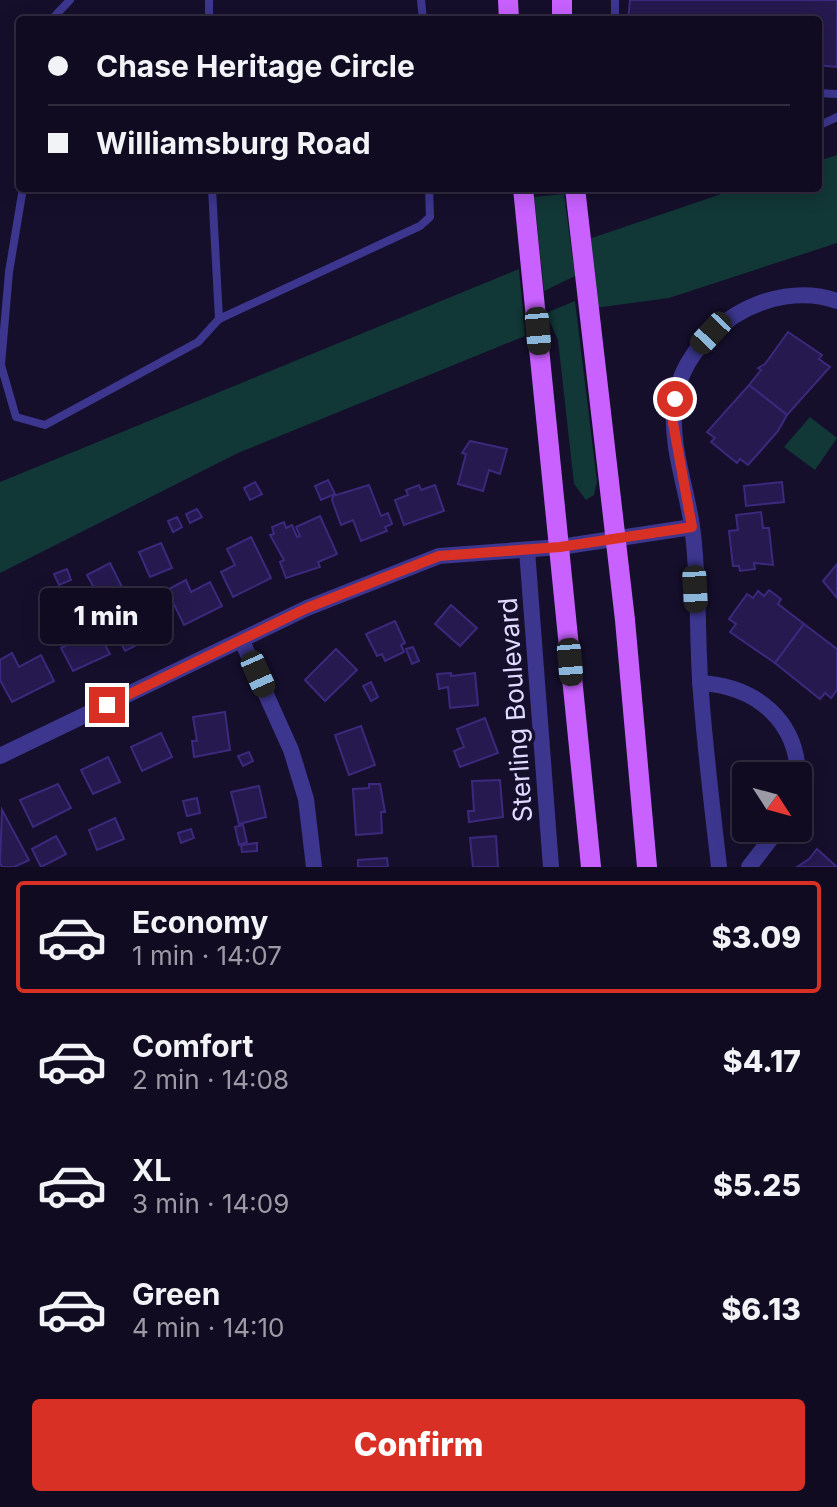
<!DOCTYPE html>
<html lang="en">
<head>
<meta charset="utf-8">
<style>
  :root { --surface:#100b21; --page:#19142a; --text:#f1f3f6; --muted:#9c9ba5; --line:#302b3f; --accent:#d93025 }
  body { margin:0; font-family:Inter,sans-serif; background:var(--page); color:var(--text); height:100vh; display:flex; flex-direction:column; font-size:30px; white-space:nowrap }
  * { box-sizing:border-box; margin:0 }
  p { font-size:26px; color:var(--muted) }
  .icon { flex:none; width:44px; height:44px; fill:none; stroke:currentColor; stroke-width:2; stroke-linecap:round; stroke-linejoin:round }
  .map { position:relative; height:867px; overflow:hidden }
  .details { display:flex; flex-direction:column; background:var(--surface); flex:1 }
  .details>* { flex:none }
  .top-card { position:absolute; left:16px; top:16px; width:806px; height:176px; border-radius:8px; box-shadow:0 4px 20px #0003,0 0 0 2px var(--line); display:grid; align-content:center; height:176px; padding:0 32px; background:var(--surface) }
  .needle { width:52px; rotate:126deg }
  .buttons { position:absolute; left:732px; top:762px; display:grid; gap:16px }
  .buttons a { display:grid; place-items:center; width:80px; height:80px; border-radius:8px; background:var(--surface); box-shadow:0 4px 20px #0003,0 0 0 2px var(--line); font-size:40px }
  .end { position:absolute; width:36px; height:36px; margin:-18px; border:10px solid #d93025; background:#fff; box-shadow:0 0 0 4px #fff }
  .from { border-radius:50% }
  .bubble { position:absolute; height:56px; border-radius:8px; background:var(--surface); box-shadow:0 4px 20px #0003,0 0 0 2px var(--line); font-size:26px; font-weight:800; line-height:56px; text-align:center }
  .car { position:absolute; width:24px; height:48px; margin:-24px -12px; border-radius:10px; box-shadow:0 0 6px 2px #0007; background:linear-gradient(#222 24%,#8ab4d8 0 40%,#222 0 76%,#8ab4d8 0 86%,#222 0) }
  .top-card b { display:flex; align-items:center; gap:28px; height:76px; font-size:30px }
  .top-card b+b { border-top:2px solid var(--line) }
  .top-card i { width:20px; height:20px; background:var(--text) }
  ul { padding:14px 0 0; list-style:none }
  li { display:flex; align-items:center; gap:24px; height:112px; margin:0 16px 12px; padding:0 16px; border:4px solid transparent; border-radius:8px }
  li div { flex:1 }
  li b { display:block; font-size:30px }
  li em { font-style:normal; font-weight:800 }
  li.active { border-color:var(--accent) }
  li>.icon { width:72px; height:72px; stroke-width:1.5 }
  .action { display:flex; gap:16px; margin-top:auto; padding:16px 32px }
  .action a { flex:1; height:92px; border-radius:8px; background:var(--accent); color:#fff; font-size:32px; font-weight:800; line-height:92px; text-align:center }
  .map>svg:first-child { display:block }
  .green { fill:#113736 }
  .building { fill:#25194f; stroke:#3c297d; stroke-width:2 }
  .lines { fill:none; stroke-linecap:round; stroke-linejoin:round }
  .lane { stroke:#3c368f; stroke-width:8 }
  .street { stroke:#3c368f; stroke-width:16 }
  .primary { stroke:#c861ff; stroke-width:20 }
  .route { stroke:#d93025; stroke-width:10 }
  .labels { text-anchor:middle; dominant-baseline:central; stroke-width:7; stroke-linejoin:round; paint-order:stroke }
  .street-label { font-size:26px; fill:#dfdaff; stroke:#150f2c }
</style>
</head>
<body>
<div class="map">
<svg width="837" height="867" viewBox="0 0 837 867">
  <rect width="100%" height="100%" fill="#150f2c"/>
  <g class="green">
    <polygon points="837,155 837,243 669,298 587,309 580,242 739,188 818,188 818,161"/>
    <polygon points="564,194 575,276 544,291 534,197"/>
    <polygon points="519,269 525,336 238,453 0,573 0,482"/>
    <polygon points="575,301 597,482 594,495 586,500 574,484 558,340 546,313"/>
    <polygon points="810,417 837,438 815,470 784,447"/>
  </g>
  <g class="building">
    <polygon points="630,0 837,0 837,67 818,65 818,20 628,20"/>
    <polygon points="788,332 822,355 819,359 830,367 787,415 749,385 761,370 758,368 765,364"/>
    <polygon points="749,385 787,415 778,431 748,465 740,459 737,463 711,442 715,438 707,432"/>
    <polygon points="470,441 507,449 500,474 489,470 483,491 458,484 466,454 462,453"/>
    <polygon points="328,480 335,494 321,500 315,486"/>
    <polygon points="255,482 262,494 250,500 244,488"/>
    <polygon points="782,482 784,502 746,506 744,486"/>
    <polygon points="369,485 381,516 388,513 392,524 385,527 387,531 361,541 353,520 341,525 332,500 333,496"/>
    <polygon points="419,485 421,490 435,485 444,511 404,525 395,500 408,495 406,490"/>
    <polygon points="197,509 202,517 190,523 186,514"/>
    <polygon points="761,512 763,528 769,528 773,565 754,563 755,569 740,571 739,566 733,566 729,531 738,530 736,515"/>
    <polygon points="320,516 337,554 318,562 320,567 286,578 280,562 284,560 270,535 274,534 272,527 284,522 286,528 292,525 297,537 300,536 296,527"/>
    <polygon points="177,517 182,527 173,532 168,521"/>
    <polygon points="251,537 271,578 233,597 221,572 235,565 227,549"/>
    <polygon points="161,543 172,568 150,577 139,552"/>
    <polygon points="110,563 123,589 100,599 87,575"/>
    <polygon points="837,564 837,598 823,581"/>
    <polygon points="67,569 71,580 59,585 54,574"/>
    <polygon points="186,580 191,592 210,582 222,606 184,625 167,590"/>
    <polygon points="769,590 781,599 778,604 804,624 775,663 730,632 736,624 729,619 747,594 753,598 758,591 764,596"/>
    <polygon points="133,605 138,615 150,609 162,632 125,651 113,628 117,626 112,615"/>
    <polygon points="451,605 477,628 460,646 435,624"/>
    <polygon points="395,621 405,643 401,645 404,652 385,661 382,654 377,656 366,634"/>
    <polygon points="804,624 837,649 837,690 831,698 825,693 820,699 775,663"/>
    <polygon points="97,630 110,654 73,671 61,648"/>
    <polygon points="413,647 419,661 412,664 406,649"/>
    <polygon points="336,649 357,670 325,701 305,680"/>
    <polygon points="12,653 19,667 41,655 54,681 12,702 0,680 0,660"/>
    <polygon points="451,673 451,676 475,673 478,705 450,708 448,687 439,689 437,674"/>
    <polygon points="371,682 378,697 371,701 363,686"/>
    <polygon points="225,712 230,750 194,757 192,741 197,741 193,717"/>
    <polygon points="485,718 498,753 460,767 454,751 464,747 457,729"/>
    <polygon points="361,726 375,765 349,775 335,735"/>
    <polygon points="161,733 172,757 142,771 131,747"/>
    <polygon points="249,752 253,761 243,766 238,756"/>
    <polygon points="108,757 120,782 93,794 81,770"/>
    <polygon points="500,780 503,817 469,822 468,811 474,811 472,781"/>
    <polygon points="58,784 71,808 33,827 20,800"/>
    <polygon points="369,784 380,784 385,812 381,812 382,833 356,835 353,789 369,788"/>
    <polygon points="259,786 266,817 239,824 231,792"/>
    <polygon points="197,798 200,813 187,816 183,801"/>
    <polygon points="2,810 29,860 14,867 2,867 0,863"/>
    <polygon points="115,818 124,839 97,850 89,830"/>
    <polygon points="243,825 247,842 239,845 235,827"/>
    <polygon points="191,829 194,838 181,843 178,833"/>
    <polygon points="56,836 66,854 41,867 32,849"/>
    <polygon points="496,836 498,867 473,867 470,838"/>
    <polygon points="257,843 257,851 242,852 241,845"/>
    <polygon points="817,849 837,867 797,867 809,859"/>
    <polygon points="387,858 388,867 358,867 358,860"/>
  </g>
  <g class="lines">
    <g class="lane">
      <polyline points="421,0 423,20"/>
      <polyline points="615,0 615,20"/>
      <polyline points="51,20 70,0"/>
      <polyline points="209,20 209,0"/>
      <polyline points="818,93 837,94"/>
      <polyline points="818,126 837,117"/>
      <polyline points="23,188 9,272 1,365 16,417 45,425 198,342 219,319"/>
      <polyline points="212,188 219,319 420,226 430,217 429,188"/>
    </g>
    <g class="street">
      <polyline points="527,550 551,867"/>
      <polyline points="242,641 291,750 306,799 314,867"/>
      <path d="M700,683c57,3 99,39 98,97"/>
      <polyline points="0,756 307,608 439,556 560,547 692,527"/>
      <path d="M719,867c-7,-63 -15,-125 -19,-188 -3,-50 -1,-103 -8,-153 -6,-41 -23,-83 -17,-126 10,-69 95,-123 162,-99"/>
      <polyline points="749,867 779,828"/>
    </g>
    <g class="primary">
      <polyline points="508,0 509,20"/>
      <polyline points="562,0 562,20"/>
      <polyline points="523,188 591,867"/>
      <polyline points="575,188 625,620 647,867"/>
    </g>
  </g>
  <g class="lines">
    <polyline class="route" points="107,705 307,608 439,556 560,547 692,527 673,423 675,399"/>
  </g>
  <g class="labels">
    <g class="street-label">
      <text transform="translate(515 710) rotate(-94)">Sterling Boulevard</text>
    </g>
  </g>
</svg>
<div class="buttons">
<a><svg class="needle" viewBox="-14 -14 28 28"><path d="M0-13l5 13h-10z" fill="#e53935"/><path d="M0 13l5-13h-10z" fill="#9c9ba5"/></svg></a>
</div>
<i class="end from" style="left:675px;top:399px"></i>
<i class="end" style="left:107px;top:705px"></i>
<div class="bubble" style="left:40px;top:588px;width:132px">1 min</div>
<i class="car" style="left:538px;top:331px;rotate:175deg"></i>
<i class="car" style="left:711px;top:333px;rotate:223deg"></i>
<i class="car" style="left:695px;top:589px;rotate:177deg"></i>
<i class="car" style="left:570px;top:662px;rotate:175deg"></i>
<i class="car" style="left:258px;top:674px;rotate:156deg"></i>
<div class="top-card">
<b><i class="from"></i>Chase Heritage Circle</b>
<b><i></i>Williamsburg Road</b>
</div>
</div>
<section class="details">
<ul>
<li class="active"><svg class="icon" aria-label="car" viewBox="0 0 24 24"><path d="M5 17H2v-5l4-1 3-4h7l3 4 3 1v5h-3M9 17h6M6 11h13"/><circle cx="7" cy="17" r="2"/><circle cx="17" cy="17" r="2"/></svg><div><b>Economy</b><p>1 min · 14:07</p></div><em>$3.09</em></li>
<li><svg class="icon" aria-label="car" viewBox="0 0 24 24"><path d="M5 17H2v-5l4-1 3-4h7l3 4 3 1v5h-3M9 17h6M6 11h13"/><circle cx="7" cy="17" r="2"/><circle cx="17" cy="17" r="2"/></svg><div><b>Comfort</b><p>2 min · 14:08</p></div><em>$4.17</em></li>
<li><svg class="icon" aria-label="car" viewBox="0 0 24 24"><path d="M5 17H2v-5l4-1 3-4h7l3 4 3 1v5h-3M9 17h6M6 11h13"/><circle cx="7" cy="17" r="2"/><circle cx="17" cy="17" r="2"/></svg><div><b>XL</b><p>3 min · 14:09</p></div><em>$5.25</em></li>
<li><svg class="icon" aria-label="car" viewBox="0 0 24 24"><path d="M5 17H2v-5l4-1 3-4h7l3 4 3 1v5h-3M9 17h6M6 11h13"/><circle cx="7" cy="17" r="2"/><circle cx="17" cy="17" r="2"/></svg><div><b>Green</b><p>4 min · 14:10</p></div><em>$6.13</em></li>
</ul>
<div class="action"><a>Confirm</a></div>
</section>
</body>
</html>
